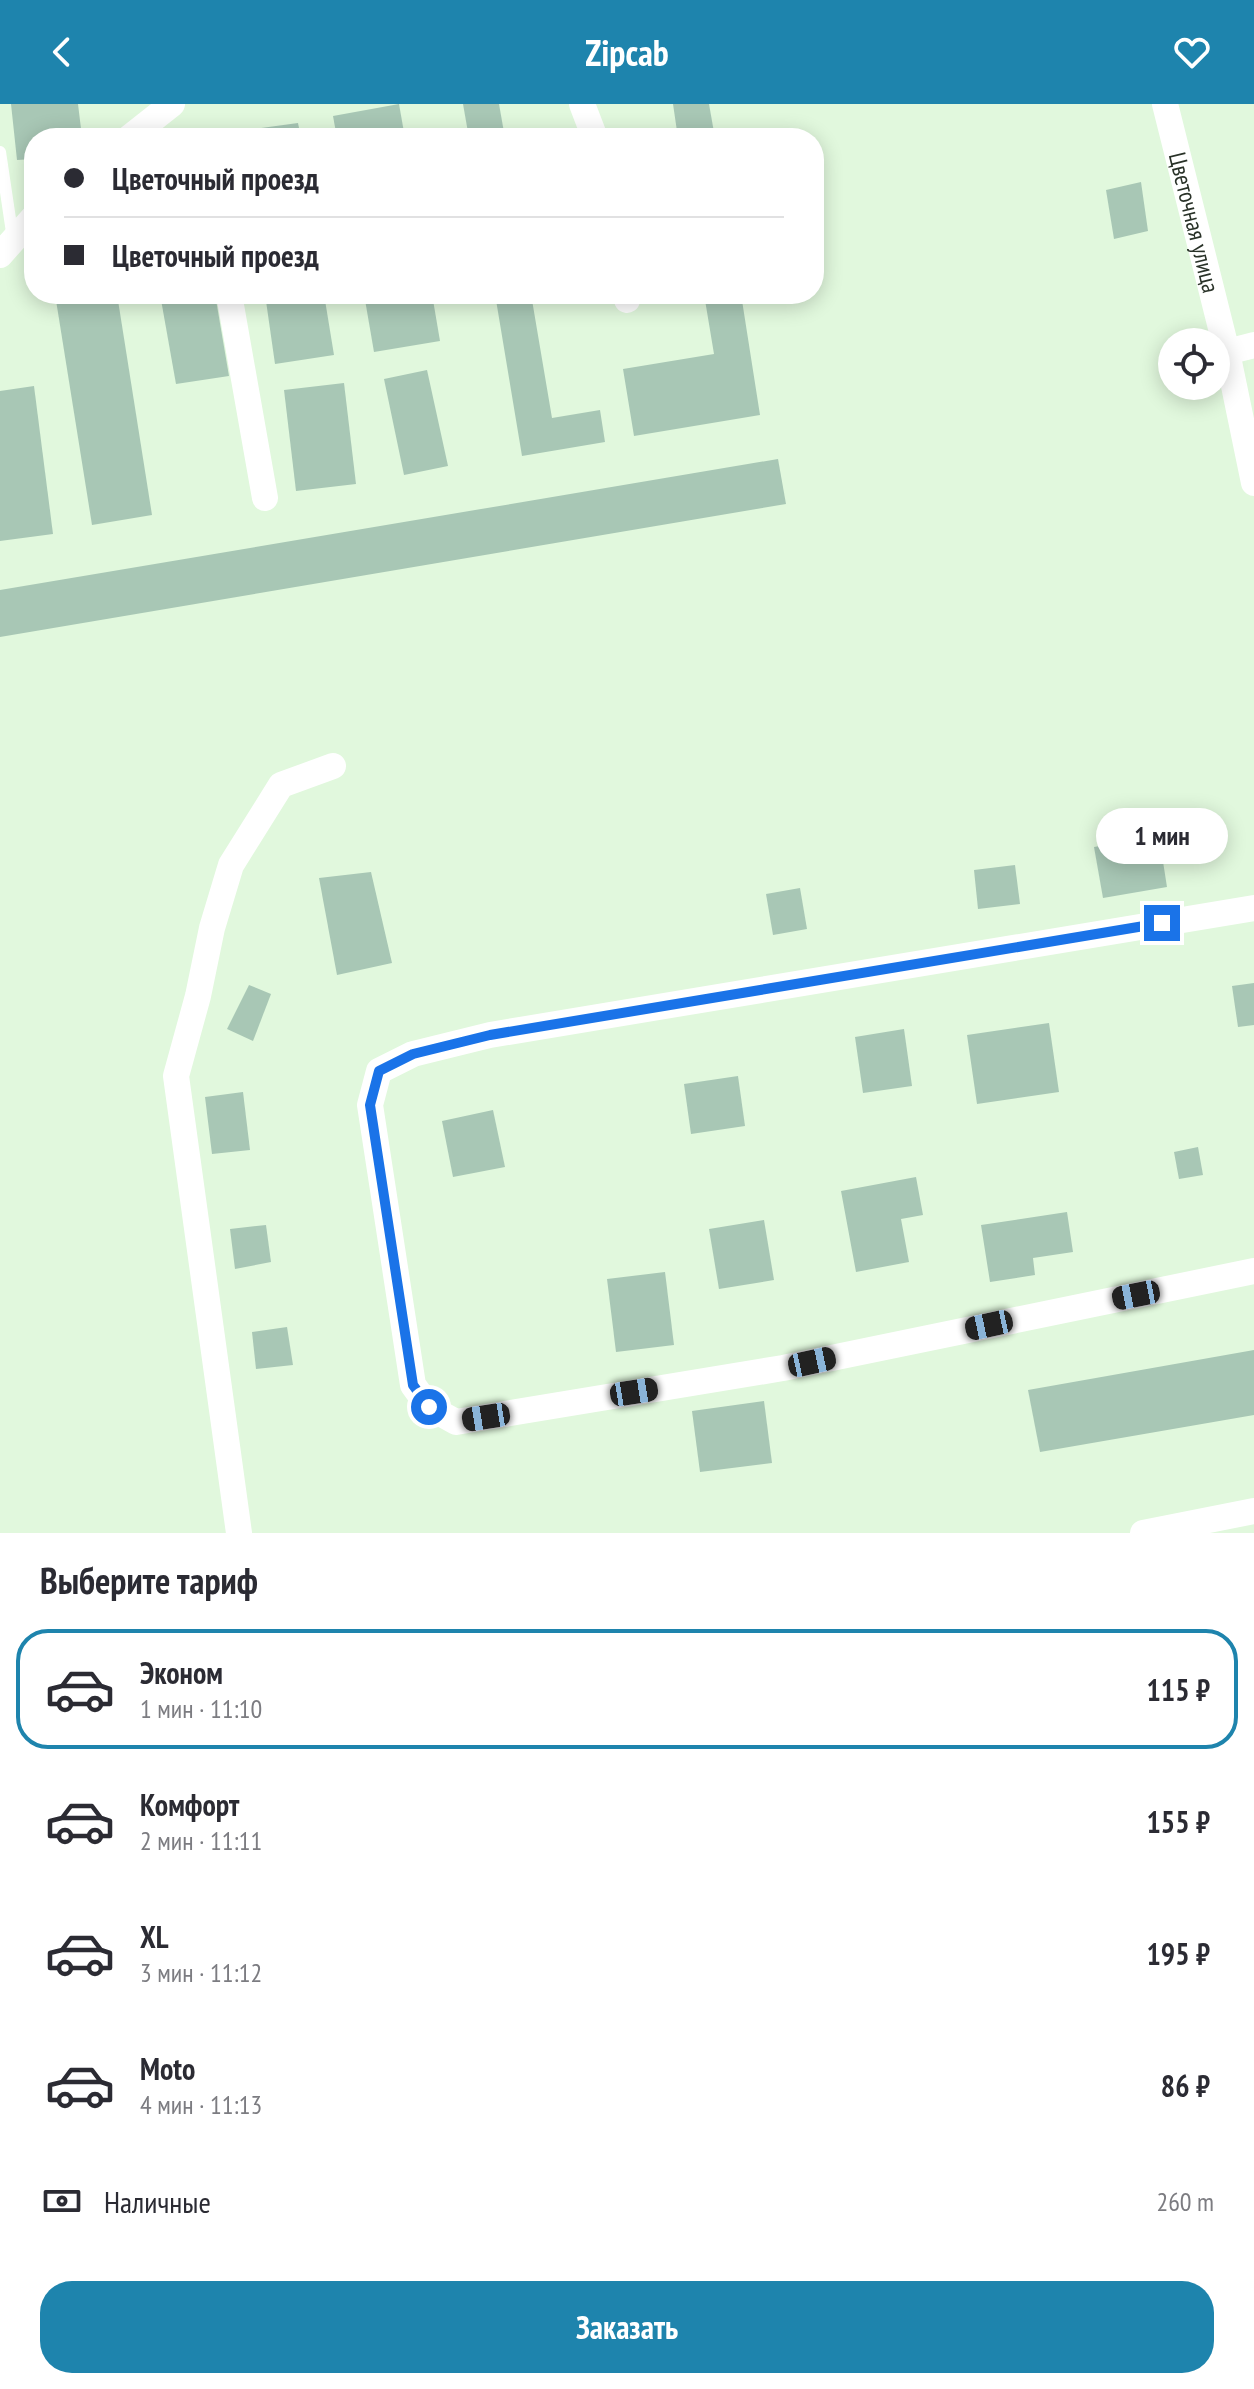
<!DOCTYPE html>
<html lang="ru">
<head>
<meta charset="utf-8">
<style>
  :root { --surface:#fff; --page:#f7f7f7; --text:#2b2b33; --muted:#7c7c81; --line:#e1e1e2; --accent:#1e84ad }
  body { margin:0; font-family:"PT Sans Narrow",sans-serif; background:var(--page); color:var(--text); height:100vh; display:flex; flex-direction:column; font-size:30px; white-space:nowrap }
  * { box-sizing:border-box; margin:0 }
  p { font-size:26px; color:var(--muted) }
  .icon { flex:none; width:44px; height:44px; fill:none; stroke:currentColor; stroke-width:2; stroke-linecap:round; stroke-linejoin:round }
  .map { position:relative; height:1429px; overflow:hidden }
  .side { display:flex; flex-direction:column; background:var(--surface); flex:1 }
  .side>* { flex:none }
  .top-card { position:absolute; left:24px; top:24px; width:800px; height:176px; border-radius:32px; box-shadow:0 4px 20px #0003; display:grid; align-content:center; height:176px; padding:0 40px; background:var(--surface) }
  .controls { position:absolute; left:1158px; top:224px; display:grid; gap:16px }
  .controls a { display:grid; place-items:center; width:72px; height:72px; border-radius:50%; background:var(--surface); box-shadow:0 4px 20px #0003; font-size:40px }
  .end { position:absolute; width:36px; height:36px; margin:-18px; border:10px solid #1a73e8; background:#fff; box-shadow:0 0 0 4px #fff }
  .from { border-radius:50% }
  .bubble { position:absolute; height:56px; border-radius:28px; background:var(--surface); box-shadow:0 4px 20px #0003; font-size:26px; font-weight:800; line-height:56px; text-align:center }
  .car { position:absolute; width:24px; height:48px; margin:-24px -12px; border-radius:10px; box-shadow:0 0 6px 2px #0007; background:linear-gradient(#222 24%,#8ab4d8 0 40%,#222 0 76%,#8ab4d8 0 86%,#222 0) }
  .top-card b { display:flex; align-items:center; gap:28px; height:76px; font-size:30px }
  .top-card b+b { border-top:2px solid var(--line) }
  .top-card i { width:20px; height:20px; background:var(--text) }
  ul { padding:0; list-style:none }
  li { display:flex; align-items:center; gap:24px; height:120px; margin:0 16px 12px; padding:0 24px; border:4px solid transparent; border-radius:32px }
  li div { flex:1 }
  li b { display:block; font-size:30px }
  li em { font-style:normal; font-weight:800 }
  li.active { border-color:var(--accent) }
  li>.icon { width:72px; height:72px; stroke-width:1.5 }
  h2 { padding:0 40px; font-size:36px; line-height:96px }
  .pay { display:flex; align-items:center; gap:20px; height:88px; padding:0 40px; font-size:30px }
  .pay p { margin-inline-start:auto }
  .button { display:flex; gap:16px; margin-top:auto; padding:16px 40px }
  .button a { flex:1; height:92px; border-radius:32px; background:var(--accent); color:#fff; font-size:32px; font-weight:800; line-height:92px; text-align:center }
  header { display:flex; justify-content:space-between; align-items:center; height:104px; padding:0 40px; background:var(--accent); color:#fff; font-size:36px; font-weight:800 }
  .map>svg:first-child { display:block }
  .building { fill:#a8c7b5 }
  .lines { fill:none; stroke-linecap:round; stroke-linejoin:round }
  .service { stroke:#fff; stroke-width:12 }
  .minor { stroke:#fff; stroke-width:26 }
  .route { stroke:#1a73e8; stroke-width:10 }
  .labels { text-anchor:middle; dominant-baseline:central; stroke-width:7; stroke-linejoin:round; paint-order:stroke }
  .street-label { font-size:24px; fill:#293228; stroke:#e1f8dd }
</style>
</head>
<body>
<header><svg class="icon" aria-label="back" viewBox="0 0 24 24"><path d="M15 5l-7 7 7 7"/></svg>Zipcab<svg class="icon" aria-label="heart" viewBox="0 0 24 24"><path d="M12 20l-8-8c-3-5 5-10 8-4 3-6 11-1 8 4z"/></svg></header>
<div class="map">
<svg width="1254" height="1429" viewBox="0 0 1254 1429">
  <rect width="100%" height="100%" fill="#e1f8dd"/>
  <g class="building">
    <polygon points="11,0 78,0 82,33 34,34 34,55 17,56"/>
    <polygon points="399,0 405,34 337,34 333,12"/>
    <polygon points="463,0 499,0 505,34 469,34"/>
    <polygon points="673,0 709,0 715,34 678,34"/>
    <polygon points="298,19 301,34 241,34 240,27"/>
    <polygon points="1141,78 1148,127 1114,135 1106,86"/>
    <polygon points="55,190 117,190 152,411 92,421"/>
    <polygon points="160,190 215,190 229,272 176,280"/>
    <polygon points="265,190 324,190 334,251 275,260"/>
    <polygon points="364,190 432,190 440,237 374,248"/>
    <polygon points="495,190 531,190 552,314 600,306 605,338 522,352"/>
    <polygon points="704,190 741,190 760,311 634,332 623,265 714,250"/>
    <polygon points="427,266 448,362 404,371 384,275"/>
    <polygon points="344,279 356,380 296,387 284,286"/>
    <polygon points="34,282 53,430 0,437 0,287"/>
    <polygon points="778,355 786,400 0,533 0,486"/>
    <polygon points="1159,732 1167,783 1103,794 1094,743"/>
    <polygon points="1015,761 1020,800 978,805 974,766"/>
    <polygon points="371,768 392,859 337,871 319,774"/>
    <polygon points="800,784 807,825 773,831 766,790"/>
    <polygon points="1254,879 1254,921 1238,923 1232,882"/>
    <polygon points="249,881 271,890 253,937 227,925"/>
    <polygon points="1049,919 1059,988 977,1000 967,931"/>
    <polygon points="904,925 912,982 863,989 855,933"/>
    <polygon points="738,972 745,1022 691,1030 684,980"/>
    <polygon points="243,988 250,1046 212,1050 205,993"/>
    <polygon points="493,1006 505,1063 453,1073 442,1017"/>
    <polygon points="1198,1043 1203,1071 1179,1075 1174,1048"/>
    <polygon points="916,1073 923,1111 901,1115 909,1158 856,1168 841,1087"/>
    <polygon points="1067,1108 1073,1148 1033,1154 1035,1171 990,1178 981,1121"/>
    <polygon points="764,1116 774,1176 719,1185 709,1125"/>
    <polygon points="266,1121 271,1158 235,1165 230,1125"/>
    <polygon points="665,1168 674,1241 616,1248 607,1175"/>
    <polygon points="287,1223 293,1261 256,1265 252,1228"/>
    <polygon points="1254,1246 1254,1311 1040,1348 1028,1286"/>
    <polygon points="764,1297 772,1359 700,1368 692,1307"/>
  </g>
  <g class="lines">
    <polyline class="service" points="0,48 13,135"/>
    <g class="minor">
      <polyline points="582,0 595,34"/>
      <path id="s1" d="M1165,0l62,248 27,131"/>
      <polyline points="129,34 172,0"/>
      <polyline points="0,151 34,113"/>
      <polyline points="229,190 265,394"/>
      <polyline points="627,196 628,190"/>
      <polyline points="1227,248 1254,241"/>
      <polyline points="1254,804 490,931 413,950 379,967 370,1001 413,1281 429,1303 456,1318 783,1264 1254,1167"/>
      <polyline points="239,1429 176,972 198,892 212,824 231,761 281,681 333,662"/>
      <polyline points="1143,1429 1254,1407"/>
    </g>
  </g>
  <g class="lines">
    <polyline class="route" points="429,1303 413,1281 370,1001 379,967 413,950 490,931 1162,819"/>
  </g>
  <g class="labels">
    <g class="street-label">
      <text stroke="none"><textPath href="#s1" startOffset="122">Цветочная улица</textPath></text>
    </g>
  </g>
</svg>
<div class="controls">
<a><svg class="icon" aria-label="locate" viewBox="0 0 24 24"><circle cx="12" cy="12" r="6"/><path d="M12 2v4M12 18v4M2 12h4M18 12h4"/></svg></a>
</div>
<i class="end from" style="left:429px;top:1303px"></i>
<i class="end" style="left:1162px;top:819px"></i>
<div class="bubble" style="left:1096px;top:704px;width:132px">1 мин</div>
<i class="car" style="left:1136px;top:1191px;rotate:259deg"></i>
<i class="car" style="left:989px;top:1221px;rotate:258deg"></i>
<i class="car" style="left:812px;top:1258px;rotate:78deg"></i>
<i class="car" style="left:634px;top:1288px;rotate:81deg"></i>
<i class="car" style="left:486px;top:1313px;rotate:261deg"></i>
<div class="top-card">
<b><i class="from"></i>Цветочный проезд</b>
<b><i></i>Цветочный проезд</b>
</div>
</div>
<section class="side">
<h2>Выберите тариф</h2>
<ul>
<li class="active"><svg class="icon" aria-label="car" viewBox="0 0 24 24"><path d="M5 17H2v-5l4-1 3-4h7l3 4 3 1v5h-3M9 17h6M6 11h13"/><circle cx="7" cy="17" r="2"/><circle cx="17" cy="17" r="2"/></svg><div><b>Эконом</b><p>1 мин · 11:10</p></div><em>115 ₽</em></li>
<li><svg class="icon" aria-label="car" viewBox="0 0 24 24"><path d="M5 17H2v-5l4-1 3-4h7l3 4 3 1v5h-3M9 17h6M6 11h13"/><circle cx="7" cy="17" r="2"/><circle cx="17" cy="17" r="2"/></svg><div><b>Комфорт</b><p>2 мин · 11:11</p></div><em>155 ₽</em></li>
<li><svg class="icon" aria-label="car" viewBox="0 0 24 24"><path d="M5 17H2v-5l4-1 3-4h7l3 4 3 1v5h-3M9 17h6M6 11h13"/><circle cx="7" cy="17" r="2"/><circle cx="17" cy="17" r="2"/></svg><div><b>XL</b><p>3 мин · 11:12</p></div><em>195 ₽</em></li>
<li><svg class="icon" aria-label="car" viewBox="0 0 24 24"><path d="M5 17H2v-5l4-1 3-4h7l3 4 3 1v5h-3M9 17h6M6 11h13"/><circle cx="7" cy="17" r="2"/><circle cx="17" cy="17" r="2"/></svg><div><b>Moto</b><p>4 мин · 11:13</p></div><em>86 ₽</em></li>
</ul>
<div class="pay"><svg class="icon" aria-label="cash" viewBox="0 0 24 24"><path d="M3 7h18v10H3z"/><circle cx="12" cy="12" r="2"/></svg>Наличные<p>260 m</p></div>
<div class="button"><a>Заказать</a></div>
</section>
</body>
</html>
